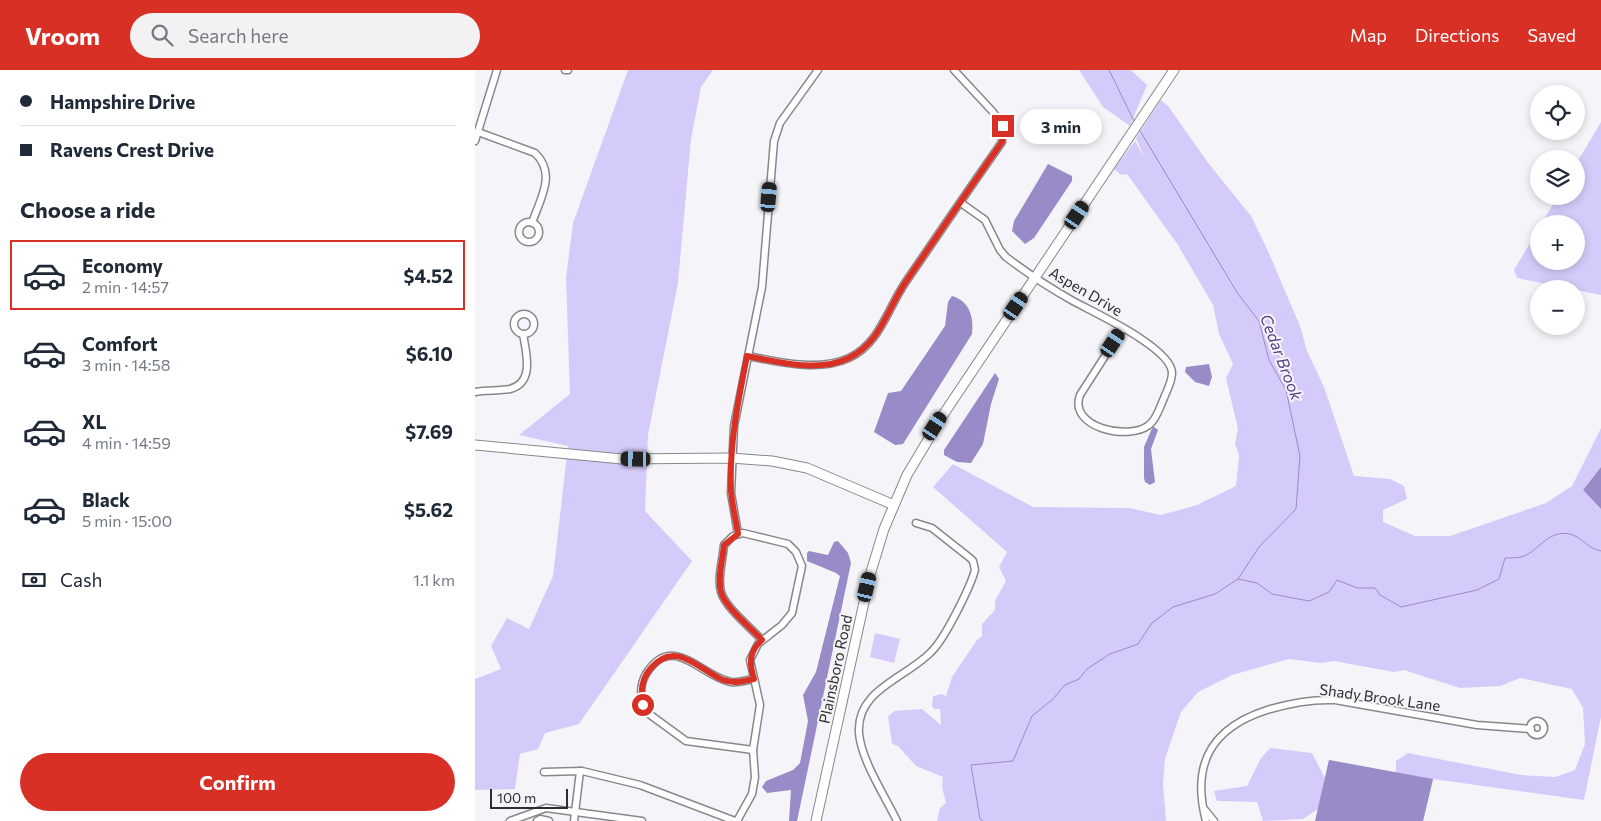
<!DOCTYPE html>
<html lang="en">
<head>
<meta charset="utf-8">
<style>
  :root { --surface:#fff; --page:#f2f2f3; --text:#1f2937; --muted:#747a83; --line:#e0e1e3; --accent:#d93025 }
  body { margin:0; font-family:Commissioner,sans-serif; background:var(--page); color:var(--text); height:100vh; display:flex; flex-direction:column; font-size:19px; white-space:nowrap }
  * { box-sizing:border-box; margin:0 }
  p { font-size:16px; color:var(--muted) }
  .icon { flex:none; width:28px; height:28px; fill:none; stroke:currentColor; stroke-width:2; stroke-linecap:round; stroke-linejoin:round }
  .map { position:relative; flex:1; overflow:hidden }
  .sheet { display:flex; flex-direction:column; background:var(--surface); width:475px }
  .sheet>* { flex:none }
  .top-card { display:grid; align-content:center; height:110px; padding:0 20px; background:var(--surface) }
  .controls { position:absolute; left:1055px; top:15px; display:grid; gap:10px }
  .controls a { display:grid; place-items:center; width:55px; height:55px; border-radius:50%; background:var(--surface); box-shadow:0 2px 8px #0003; font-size:25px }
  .scale { position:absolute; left:15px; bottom:12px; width:78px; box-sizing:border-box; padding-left:5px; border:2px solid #2e2e2f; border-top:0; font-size:14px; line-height:18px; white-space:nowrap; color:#2e2e2f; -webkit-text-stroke:4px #f5f5f9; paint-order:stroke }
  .end { position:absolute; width:22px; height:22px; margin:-11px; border:6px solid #d93025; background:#fff; box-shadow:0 0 0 2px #fff }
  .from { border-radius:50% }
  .bubble { position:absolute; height:35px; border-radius:18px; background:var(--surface); box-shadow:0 2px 8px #0003; font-size:16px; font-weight:700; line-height:35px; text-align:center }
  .car { position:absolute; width:15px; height:30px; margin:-15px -8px; border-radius:6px; box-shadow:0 0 4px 1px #0007; background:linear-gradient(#222 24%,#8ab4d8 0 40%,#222 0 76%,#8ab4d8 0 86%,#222 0) }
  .top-card b { display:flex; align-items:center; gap:18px; height:48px; font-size:19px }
  .top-card b+b { border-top:1px solid var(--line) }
  .top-card i { width:12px; height:12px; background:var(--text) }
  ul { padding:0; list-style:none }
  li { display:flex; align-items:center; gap:15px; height:70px; margin:0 10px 8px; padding:0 10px; border:2px solid transparent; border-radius:0px }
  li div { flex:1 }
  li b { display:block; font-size:19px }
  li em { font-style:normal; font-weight:700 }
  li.active { border-color:var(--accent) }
  li>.icon { width:45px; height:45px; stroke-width:1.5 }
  h2 { padding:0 20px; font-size:22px; line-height:60px }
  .pay { display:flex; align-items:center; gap:12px; height:55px; padding:0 20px; font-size:19px }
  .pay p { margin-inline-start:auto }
  .action { display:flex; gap:10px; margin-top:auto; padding:10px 20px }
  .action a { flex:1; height:58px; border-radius:30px; background:var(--accent); color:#fff; font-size:20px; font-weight:700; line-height:58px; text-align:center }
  header { display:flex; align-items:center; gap:30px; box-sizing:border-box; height:70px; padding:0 25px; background:var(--accent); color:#fff }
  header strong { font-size:24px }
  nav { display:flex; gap:28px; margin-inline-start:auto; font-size:18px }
  .search { width:350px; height:45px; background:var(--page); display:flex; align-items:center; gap:12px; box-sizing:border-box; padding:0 18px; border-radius:28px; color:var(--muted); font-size:19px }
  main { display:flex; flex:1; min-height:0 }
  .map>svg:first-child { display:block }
  .green { fill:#d5cbfb }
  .water { fill:#998bc7 }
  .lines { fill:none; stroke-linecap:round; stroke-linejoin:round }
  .stream { stroke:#998bc7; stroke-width:1 }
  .street-casing { stroke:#88888c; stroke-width:9 }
  .secondary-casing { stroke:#88888c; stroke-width:11 }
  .street { stroke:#fff; stroke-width:6 }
  .secondary { stroke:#fff; stroke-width:9 }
  .route { stroke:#d93025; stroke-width:6 }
  .labels { text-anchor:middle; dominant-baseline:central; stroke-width:4; stroke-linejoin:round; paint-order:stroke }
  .street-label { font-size:15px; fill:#2e2e2f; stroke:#f5f5f9 }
  .water-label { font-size:16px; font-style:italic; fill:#533e87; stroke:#f5f5f9 }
</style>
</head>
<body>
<header>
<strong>Vroom</strong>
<div class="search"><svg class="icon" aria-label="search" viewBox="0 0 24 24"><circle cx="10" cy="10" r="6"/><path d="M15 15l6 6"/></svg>Search here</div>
<nav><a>Map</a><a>Directions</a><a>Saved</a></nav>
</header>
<main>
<section class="sheet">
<div class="top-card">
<b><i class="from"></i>Hampshire Drive</b>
<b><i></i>Ravens Crest Drive</b>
</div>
<h2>Choose a ride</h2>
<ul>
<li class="active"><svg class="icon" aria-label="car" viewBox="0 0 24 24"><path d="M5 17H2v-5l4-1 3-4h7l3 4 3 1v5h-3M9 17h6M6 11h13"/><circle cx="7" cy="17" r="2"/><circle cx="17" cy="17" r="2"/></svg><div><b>Economy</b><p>2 min · 14:57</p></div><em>$4.52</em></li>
<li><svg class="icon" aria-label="car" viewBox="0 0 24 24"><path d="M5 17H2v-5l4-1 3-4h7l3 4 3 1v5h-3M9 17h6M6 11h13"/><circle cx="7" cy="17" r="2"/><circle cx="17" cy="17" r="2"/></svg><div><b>Comfort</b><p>3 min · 14:58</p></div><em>$6.10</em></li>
<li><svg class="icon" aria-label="car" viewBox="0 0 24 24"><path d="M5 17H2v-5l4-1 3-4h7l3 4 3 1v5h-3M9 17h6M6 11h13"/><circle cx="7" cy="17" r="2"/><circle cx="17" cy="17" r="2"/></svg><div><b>XL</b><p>4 min · 14:59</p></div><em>$7.69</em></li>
<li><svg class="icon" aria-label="car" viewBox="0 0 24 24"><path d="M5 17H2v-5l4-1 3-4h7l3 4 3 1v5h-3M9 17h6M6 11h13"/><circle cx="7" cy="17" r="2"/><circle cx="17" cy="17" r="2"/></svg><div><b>Black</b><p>5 min · 15:00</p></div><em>$5.62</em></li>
</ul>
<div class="pay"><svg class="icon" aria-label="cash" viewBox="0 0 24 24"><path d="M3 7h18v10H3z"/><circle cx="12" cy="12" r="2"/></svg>Cash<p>1.1 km</p></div>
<div class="action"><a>Confirm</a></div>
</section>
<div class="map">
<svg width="1126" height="751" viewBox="0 0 1126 751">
  <rect width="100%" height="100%" fill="#f5f5f9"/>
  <g class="green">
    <polygon points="153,0 238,0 226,17 216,69 203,213 173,365 170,441 217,491 104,654 70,663 63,679 45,684 40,719 0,720 0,609 26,599 16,576 32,548 54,559 78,506 93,376 44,365 95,324 91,208 98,153"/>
    <polygon points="604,0 656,0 672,15 655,56 628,37"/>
    <polygon points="686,30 693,36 734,94 776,146 793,181 825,256 832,281 849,317 879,406 915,409 929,416 932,429 908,440 908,452 940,466 975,466 1071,433 1097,416 1126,358 1126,397 1108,420 1126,439 1126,647 1109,730 958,709 948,751 843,739 828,749 788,751 782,732 742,731 739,721 772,716 786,688 795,678 837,683 850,708 854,690 921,703 921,691 933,683 1046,705 1080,707 1100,700 1110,674 1108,638 1097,619 1045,608 1025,616 985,618 929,600 919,602 859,591 846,593 814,589 757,605 723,622 706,642 690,689 688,714 691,751 462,751 465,738 471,733 467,717 468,707 441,696 423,676 417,674 413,646 420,641 447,639 466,655 465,639 459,639 457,636 458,626 467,624 471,626 477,607 502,570 507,566 507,554 520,540 520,531 531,511 524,497 532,482 458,417 478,394 558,437 654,438 686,445 722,435 761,416 764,385 760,374 763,359 751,308 758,294 744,264 738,235 703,175 652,104 646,105 639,99 660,71 670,89 661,68"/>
    <polygon points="1126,52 1126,225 1042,208 1039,200 1064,158 1064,191 1101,191 1101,154 1066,154 1083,126 1101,126 1101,94"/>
    <polygon points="400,563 425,569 419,593 395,587"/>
  </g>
  <g class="water">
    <polygon points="573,94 597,106 597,111 559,168 550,174 537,161 539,151"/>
    <path d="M477,226c18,5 22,22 20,38l-69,110 -8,1 -21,-13 14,-39 13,-2 44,-65 3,-24z"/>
    <polygon points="734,294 737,307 734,316 720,312 710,302 711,297"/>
    <polygon points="520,303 524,309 516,334 508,374 496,393 482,392 469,385 469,380"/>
    <polygon points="678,356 683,360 676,379 680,412 675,415 670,412 669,408 669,377"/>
    <polygon points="1126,397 1126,439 1108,420"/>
    <polygon points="363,471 373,483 376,493 322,751 314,751 316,720 292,723 287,717 291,711 318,700 325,693 333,651 328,625 341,602 365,506 361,503 332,491 332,483 334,481 353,485 359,472"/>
    <polygon points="854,690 958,709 948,751 840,751"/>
  </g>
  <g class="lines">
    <g class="stream">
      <polyline points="634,0 659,51"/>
      <polyline points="664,59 763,224 784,251 794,290 811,320 825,386 821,439 784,477 763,509"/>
      <path d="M508,751l-3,-2 -9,-54 42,-4 19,-45 20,-16 13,-15 14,-6 8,-10 23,-15 28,-10 14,-21 21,-16 42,-13 23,-15 19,4 15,11 37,7 20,-9 8,-12 20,8h18l5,7 21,12 76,-17 22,-11 6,-21c5,0 11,0 16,-1 17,-4 26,-28 49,-23 12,3 18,15 31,17"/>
    </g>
    <g class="street-casing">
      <g id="street">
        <polyline points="90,0 93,0"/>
        <path d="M3,62l57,21c22,21 5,46 -3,70"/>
        <polyline points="0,71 22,0"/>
        <path d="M486,133l24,17 15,30 6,7c21,16 44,31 67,44 20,11 99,47 99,72 0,9 -5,17 -8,25 -4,8 -7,21 -15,27 -20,16 -81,3 -69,-30l43,-67"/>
        <circle cx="54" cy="162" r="10"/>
        <circle cx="49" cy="254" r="10"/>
        <path d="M273,286c31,6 70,16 101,2 31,-15 38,-48 56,-75 32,-47 64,-94 97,-141l1,-16 -10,-14 -39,-42"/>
        <path d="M0,322c12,-2 24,-1 35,-3 25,-6 16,-37 13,-55"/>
        <polyline points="263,464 256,423 259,356 287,217 299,71 305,53 343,0"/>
        <circle cx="1062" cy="658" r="7"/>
        <path d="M278,680l-67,-9 -41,-30c-5,-13 -6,-25 1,-37 27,-43 55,3 85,8 8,1 15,-2 23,-3"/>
        <polyline points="69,702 107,701 165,715 260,751"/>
        <polyline points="730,740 739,751"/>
        <polyline points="35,751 71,738 167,751"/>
        <polyline points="62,751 65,749 74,751"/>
        <polyline points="99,751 105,701"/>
        <path d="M262,751l15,-27 3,-17 -2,-27 7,-45 -10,-45 8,-16 24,-19 10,-12 10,-47 -6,-14 -8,-8 -45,-11 -10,3 -9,9c-1,14 -7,33 -3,47 4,15 30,36 41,48"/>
        <path d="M422,751c-12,-25 -36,-61 -38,-88 -3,-44 48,-55 73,-82 13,-13 38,-63 43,-81l-2,-9 -3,-3 -38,-30 -16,-5"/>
        <path d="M731,751c-15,-57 5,-93 61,-111 23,-7 43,-11 68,-10l142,25 54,4"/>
      </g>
    </g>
    <g class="secondary-casing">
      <g id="secondary">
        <polyline points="0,375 147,389 256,388 297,391 332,398 419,435"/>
        <polyline points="341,751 395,505 409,459 432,405 468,345 699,0"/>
      </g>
    </g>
    <use href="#street" class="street"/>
    <use href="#secondary" class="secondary"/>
  </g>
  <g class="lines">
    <path class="route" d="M168,635c-3,-14 -2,-26 8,-37 25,-29 48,2 72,12 11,4 21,1 31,-1 -5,-16 -5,-28 8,-39 -11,-12 -37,-33 -41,-48 -4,-14 2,-33 3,-47l14,-11c-2,-14 -6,-29 -7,-43 -2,-46 7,-90 16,-135 32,6 71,17 102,2 31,-15 38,-48 56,-75 32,-47 64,-94 97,-141l1,-16"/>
  </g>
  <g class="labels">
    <g class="street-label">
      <text transform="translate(611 221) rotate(30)">Aspen Drive</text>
      <text transform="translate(360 599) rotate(-78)">Plainsboro Road</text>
      <text transform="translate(905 627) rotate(8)">Shady Brook Lane</text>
    </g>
    <g class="water-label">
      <text transform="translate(807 287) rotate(69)">Cedar Brook</text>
    </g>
  </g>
</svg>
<div class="controls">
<a><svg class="icon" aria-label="locate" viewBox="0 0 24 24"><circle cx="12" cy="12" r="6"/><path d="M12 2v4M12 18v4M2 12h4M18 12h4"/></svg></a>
<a><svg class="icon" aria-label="layers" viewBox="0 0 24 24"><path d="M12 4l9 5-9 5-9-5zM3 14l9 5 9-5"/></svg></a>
<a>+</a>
<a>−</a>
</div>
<div class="scale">100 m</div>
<i class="end from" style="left:168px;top:635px"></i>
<i class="end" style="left:528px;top:56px"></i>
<div class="bubble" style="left:545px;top:39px;width:82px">3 min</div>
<i class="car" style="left:294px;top:127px;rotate:5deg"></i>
<i class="car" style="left:602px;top:145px;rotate:34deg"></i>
<i class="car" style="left:541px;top:236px;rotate:34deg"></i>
<i class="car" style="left:638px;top:273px;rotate:34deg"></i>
<i class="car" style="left:460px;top:356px;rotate:33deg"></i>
<i class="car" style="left:161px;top:389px;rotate:271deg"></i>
<i class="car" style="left:392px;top:517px;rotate:13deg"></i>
</div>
</main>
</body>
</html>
